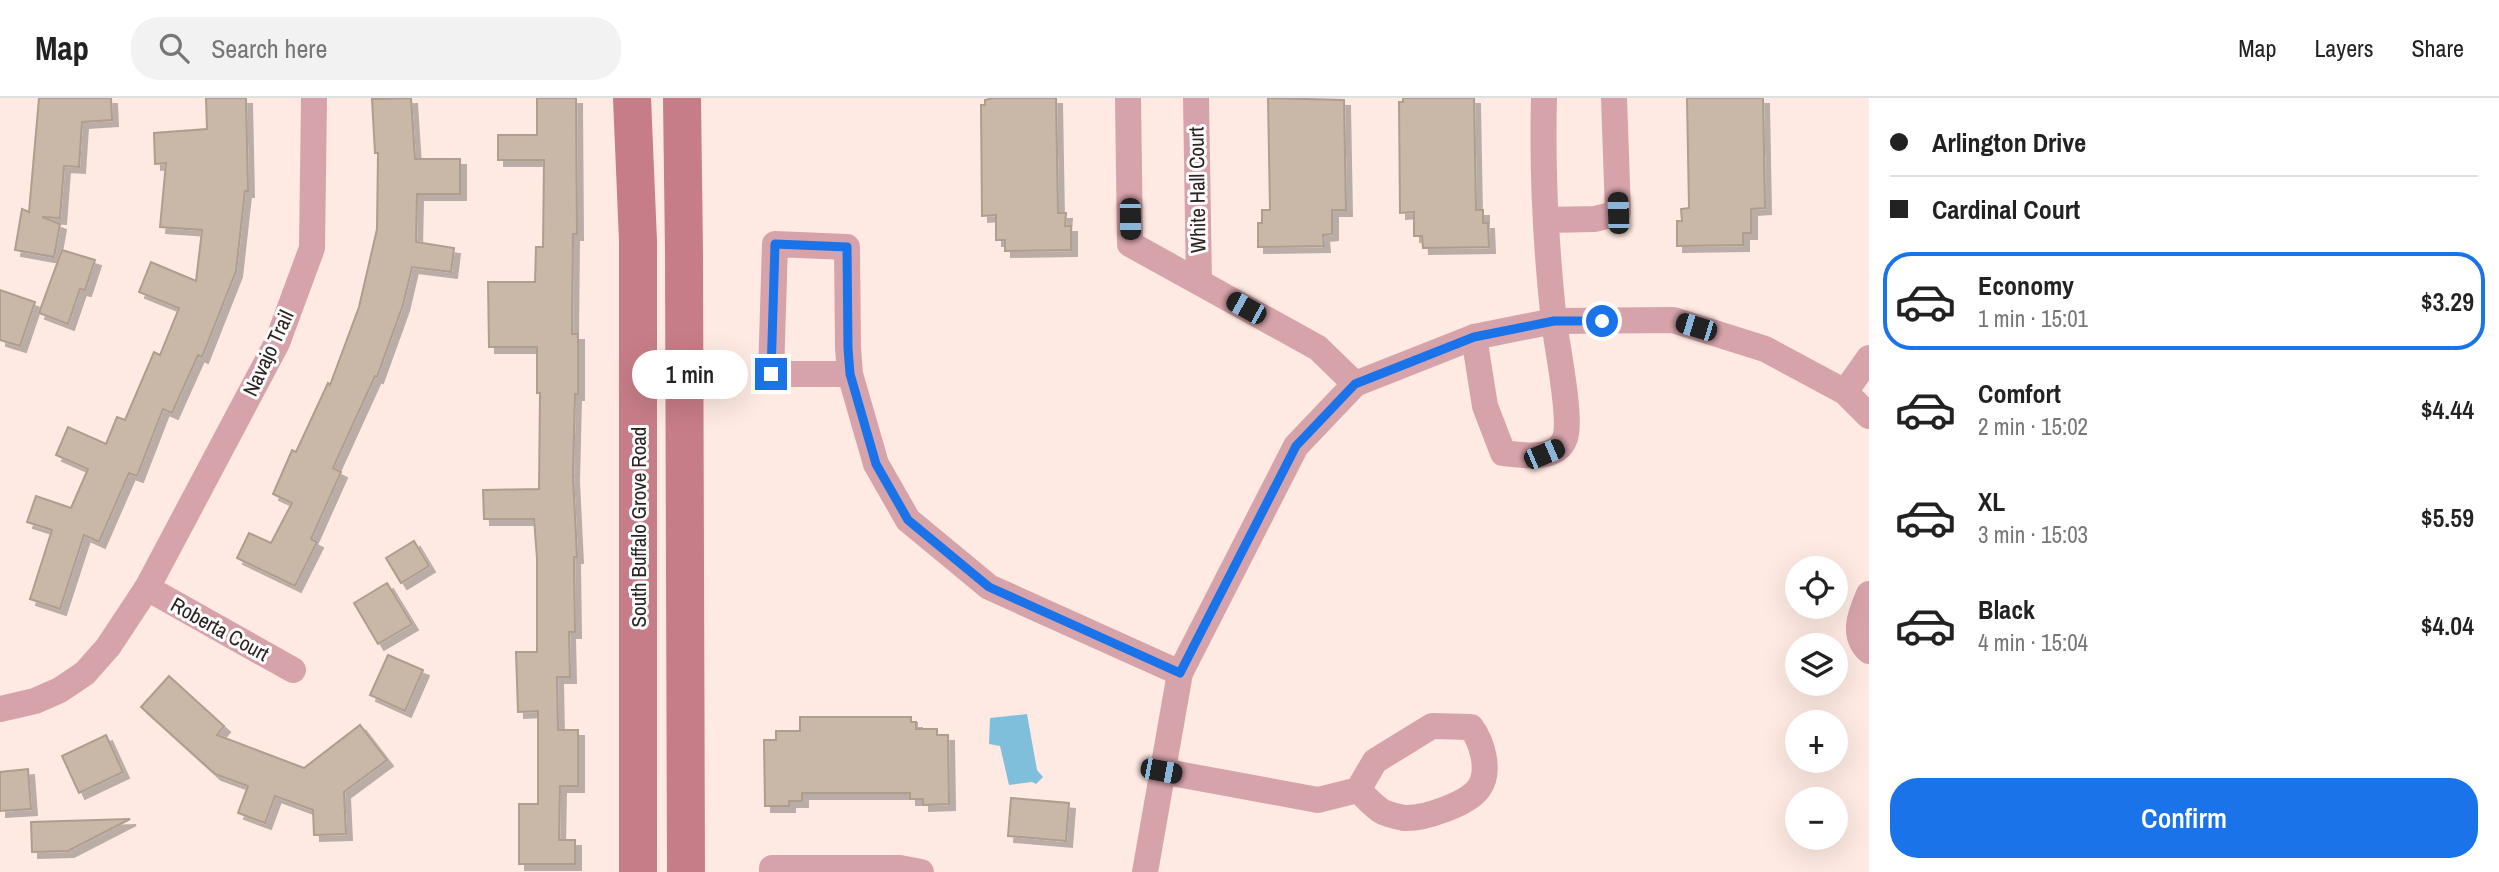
<!DOCTYPE html>
<html lang="en">
<head>
<meta charset="utf-8">
<style>
  :root { --surface:#fff; --page:#f2f2f2; --text:#222; --muted:#767676; --line:#e0e0e0; --accent:#1a73e8 }
  body { margin:0; font-family:"Archivo Narrow",sans-serif; background:var(--page); color:var(--text); height:100vh; display:flex; flex-direction:column; font-size:26px; white-space:nowrap }
  * { box-sizing:border-box; margin:0 }
  p { font-size:23px; color:var(--muted) }
  .icon { flex:none; width:38px; height:38px; fill:none; stroke:currentColor; stroke-width:2; stroke-linecap:round; stroke-linejoin:round }
  .map { position:relative; flex:1; overflow:hidden }
  .drawer { display:flex; flex-direction:column; background:var(--surface); width:630px }
  .drawer>* { flex:none }
  .top-card { display:grid; align-content:center; height:154px; padding:0 21px; background:var(--surface) }
  .fabs { position:absolute; left:1785px; top:458px; display:grid; gap:14px }
  .fabs a { display:grid; place-items:center; width:63px; height:63px; border-radius:50%; background:var(--surface); box-shadow:0 7px 28px #0002; font-size:35px }
  .end { position:absolute; width:32px; height:32px; margin:-16px; border:9px solid #1a73e8; background:#fff; box-shadow:0 0 0 4px #fff }
  .from { border-radius:50% }
  .bubble { position:absolute; height:49px; border-radius:24px; background:var(--surface); box-shadow:0 7px 28px #0002; font-size:23px; font-weight:600; line-height:49px; text-align:center }
  .car { position:absolute; width:21px; height:42px; margin:-21px -10px; border-radius:9px; box-shadow:0 0 5px 2px #0007; background:linear-gradient(#222 24%,#8ab4d8 0 40%,#222 0 76%,#8ab4d8 0 86%,#222 0) }
  .top-card b { display:flex; align-items:center; gap:24px; height:66px; font-size:26px }
  .top-card b+b { border-top:2px solid var(--line) }
  .top-card i { width:18px; height:18px; background:var(--text) }
  ul { padding:0; list-style:none }
  li { display:flex; align-items:center; gap:21px; height:98px; margin:0 14px 10px; padding:0 7px; border:4px solid transparent; border-radius:28px }
  li div { flex:1 }
  li b { display:block; font-size:26px }
  li em { font-style:normal; font-weight:600 }
  li.selected { border-color:var(--accent) }
  li>.icon { width:63px; height:63px; stroke-width:1.5 }
  .action { display:flex; gap:14px; margin-top:auto; padding:14px 21px }
  .action a { flex:1; height:80px; border-radius:28px; background:var(--accent); color:#fff; font-size:28px; font-weight:600; line-height:80px; text-align:center }
  header { display:flex; align-items:center; gap:42px; box-sizing:border-box; height:98px; padding:0 35px; background:var(--surface); border-bottom:2px solid var(--line) }
  header strong { font-size:33px }
  nav { display:flex; gap:38px; margin-inline-start:auto; font-size:24px }
  .search { width:490px; height:63px; background:var(--page); display:flex; align-items:center; gap:18px; box-sizing:border-box; padding:0 24px; border-radius:28px; color:var(--muted); font-size:26px }
  main { display:flex; flex:1; min-height:0 }
  .map>svg:first-child { display:block }
  .water { fill:#7fbfdc }
  .building { fill:#c9b7a7; stroke:#af9d8e; stroke-width:2; filter:url(#shadow) }
  .lines { fill:none; stroke-linecap:round; stroke-linejoin:round }
  .minor { stroke:#d7a3aa; stroke-width:26 }
  .secondary { stroke:#c77d88; stroke-width:38 }
  .route { stroke:#1a73e8; stroke-width:9 }
  .labels { text-anchor:middle; dominant-baseline:central; stroke-width:6; stroke-linejoin:round; paint-order:stroke }
  .street-label { font-size:21px; fill:#2c2320; stroke:#fcfcfc }
</style>
</head>
<body>
<header>
<strong>Map</strong>
<div class="search"><svg class="icon" aria-label="search" viewBox="0 0 24 24"><circle cx="10" cy="10" r="6"/><path d="M15 15l6 6"/></svg>Search here</div>
<nav><a>Map</a><a>Layers</a><a>Share</a></nav>
</header>
<main>
<div class="map">
<svg width="1869" height="774" viewBox="0 0 1869 774">
  <defs>
    <filter id="shadow"><feDropShadow dx="6" dy="6" stdDeviation="0" flood-color="#0004"/></filter>
  </defs>
  <rect width="100%" height="100%" fill="#feeae2"/>
  <polygon class="water" points="1027,616 1037,672 1043,679 1036,686 1032,684 1009,687 1000,648 989,646 990,620"/>
  <g class="building">
    <polygon points="39,0 111,0 112,22 82,24 79,69 64,68 60,120 42,119 60,126 54,159 15,152 22,111 29,114"/>
    <polygon points="206,0 246,0 248,93 245,93 236,173 202,259 198,257 172,315 163,311 137,378 129,375 99,444 84,437 60,511 30,501 52,432 27,424 36,398 71,410 88,371 56,357 68,329 106,346 117,319 125,322 154,254 160,257 179,210 139,194 151,164 196,183 202,132 160,129 166,65 155,66 154,35 207,31"/>
    <polygon points="411,0 415,61 460,61 460,96 417,96 416,144 454,150 451,174 412,169 403,207 377,279 375,278 333,370 341,374 311,441 317,444 295,488 237,460 249,435 271,445 292,405 273,396 292,352 296,354 328,285 330,287 359,209 377,131 378,55 375,55 372,1"/>
    <polygon points="537,0 576,0 577,136 573,136 572,236 578,236 578,296 575,296 573,378 577,459 574,459 575,534 569,534 570,579 557,579 558,632 578,632 578,688 560,688 559,742 575,742 575,766 519,766 519,706 538,706 538,613 518,614 516,554 537,554 537,460 534,421 484,421 483,392 539,391 540,295 537,295 537,249 489,249 488,184 535,184 536,149 543,149 544,62 498,62 498,37 537,37"/>
    <polygon points="993,0 1056,0 1058,115 1066,115 1065,128 1071,128 1071,152 1005,153 1005,142 996,142 996,117 982,118 981,7 985,7 985,2"/>
    <polygon points="1268,0 1344,2 1346,112 1332,112 1332,136 1323,137 1324,148 1258,149 1258,125 1262,125 1262,112 1270,112"/>
    <polygon points="1403,0 1474,0 1476,112 1483,112 1483,125 1488,125 1489,149 1423,150 1422,138 1414,138 1414,114 1400,115 1399,4 1403,4"/>
    <polygon points="1687,0 1763,0 1765,110 1751,111 1751,135 1743,135 1743,147 1677,148 1677,123 1682,123 1681,111 1689,110"/>
    <polygon points="62,152 95,162 85,192 80,191 68,226 39,215"/>
    <polygon points="0,192 35,204 20,248 0,242"/>
    <polygon points="414,443 429,468 401,485 386,460"/>
    <polygon points="387,485 412,526 378,546 354,505"/>
    <polygon points="388,557 423,572 405,613 370,597"/>
    <polygon points="169,578 224,628 217,637 304,670 360,627 387,662 344,694 346,736 314,737 313,712 275,698 265,725 238,715 248,688 215,676 141,609"/>
    <polygon points="800,619 911,619 911,624 916,624 916,631 937,631 937,637 948,637 949,706 923,707 923,701 910,701 910,695 802,695 802,703 789,703 789,708 765,708 764,642 776,642 776,633 800,633"/>
    <polygon points="106,637 123,674 79,695 62,658"/>
    <polygon points="28,671 31,711 0,713 0,674"/>
    <polygon points="1011,700 1069,705 1066,743 1008,738"/>
    <polygon points="130,721 68,753 32,754 31,724"/>
  </g>
  <g class="lines">
    <g class="minor">
      <polyline points="1128,0 1130,146 1318,250 1355,286"/>
      <polyline points="1196,0 1199,184"/>
      <polyline points="1546,122 1595,121 1618,115 1614,0"/>
      <path d="M1474,239l11,69 18,47c18,2 54,9 62,-15 7,-19 -8,-92 -11,-116 -8,-74 -12,-150 -10,-224"/>
      <polyline points="850,276 771,276 775,146 847,149 848,250 850,276 876,366 908,422 989,489 1180,575"/>
      <polyline points="1845,294 1869,260"/>
      <polyline points="147,490 293,572"/>
      <path d="M1869,496c-8,19 -18,40 0,57"/>
      <polyline points="0,611 35,603 60,592 85,575 108,549 147,490 277,245 312,150 314,0"/>
      <path d="M1161,673l157,29 40,-10 17,-29 57,-35 39,1c11,15 20,44 8,61 -11,16 -55,31 -75,30 -5,-1 -16,-4 -21,-6 -9,-5 -17,-15 -25,-22"/>
      <polyline points="772,774 772,770 900,770 921,774"/>
      <polyline points="1145,774 1180,575 1296,348 1355,286 1474,239 1554,223 1673,222 1765,251 1845,294 1869,318"/>
    </g>
    <g class="secondary">
      <polyline points="632,0 638,143 638,774"/>
      <polyline points="682,0 684,155 686,774"/>
    </g>
  </g>
  <g class="lines">
    <polyline class="route" points="771,276 775,146 847,149 848,250 850,276 876,366 908,422 989,489 1180,575 1296,348 1355,286 1474,239 1554,223 1602,223"/>
  </g>
  <g class="labels">
    <g class="street-label">
      <text transform="translate(1197 92) rotate(-91)">White Hall Court</text>
      <text transform="translate(268 255) rotate(-65)">Navajo Trail</text>
      <text transform="translate(638 429) rotate(-90)">South Buffalo Grove Road</text>
      <text transform="translate(220 531) rotate(29)">Roberta Court</text>
    </g>
  </g>
</svg>
<div class="fabs">
<a><svg class="icon" aria-label="locate" viewBox="0 0 24 24"><circle cx="12" cy="12" r="6"/><path d="M12 2v4M12 18v4M2 12h4M18 12h4"/></svg></a>
<a><svg class="icon" aria-label="layers" viewBox="0 0 24 24"><path d="M12 4l9 5-9 5-9-5zM3 14l9 5 9-5"/></svg></a>
<a>+</a>
<a>−</a>
</div>
<i class="end from" style="left:1602px;top:223px"></i>
<i class="end" style="left:771px;top:276px"></i>
<div class="bubble" style="left:632px;top:252px;width:116px">1 min</div>
<i class="car" style="left:1618px;top:115px;rotate:358deg"></i>
<i class="car" style="left:1130px;top:121px;rotate:179deg"></i>
<i class="car" style="left:1246px;top:210px;rotate:299deg"></i>
<i class="car" style="left:1696px;top:229px;rotate:287deg"></i>
<i class="car" style="left:1544px;top:356px;rotate:67deg"></i>
<i class="car" style="left:1161px;top:673px;rotate:101deg"></i>
</div>
<section class="drawer">
<div class="top-card">
<b><i class="from"></i>Arlington Drive</b>
<b><i></i>Cardinal Court</b>
</div>
<ul>
<li class="selected"><svg class="icon" aria-label="car" viewBox="0 0 24 24"><path d="M5 17H2v-5l4-1 3-4h7l3 4 3 1v5h-3M9 17h6M6 11h13"/><circle cx="7" cy="17" r="2"/><circle cx="17" cy="17" r="2"/></svg><div><b>Economy</b><p>1 min · 15:01</p></div><em>$3.29</em></li>
<li><svg class="icon" aria-label="car" viewBox="0 0 24 24"><path d="M5 17H2v-5l4-1 3-4h7l3 4 3 1v5h-3M9 17h6M6 11h13"/><circle cx="7" cy="17" r="2"/><circle cx="17" cy="17" r="2"/></svg><div><b>Comfort</b><p>2 min · 15:02</p></div><em>$4.44</em></li>
<li><svg class="icon" aria-label="car" viewBox="0 0 24 24"><path d="M5 17H2v-5l4-1 3-4h7l3 4 3 1v5h-3M9 17h6M6 11h13"/><circle cx="7" cy="17" r="2"/><circle cx="17" cy="17" r="2"/></svg><div><b>XL</b><p>3 min · 15:03</p></div><em>$5.59</em></li>
<li><svg class="icon" aria-label="car" viewBox="0 0 24 24"><path d="M5 17H2v-5l4-1 3-4h7l3 4 3 1v5h-3M9 17h6M6 11h13"/><circle cx="7" cy="17" r="2"/><circle cx="17" cy="17" r="2"/></svg><div><b>Black</b><p>4 min · 15:04</p></div><em>$4.04</em></li>
</ul>
<div class="action"><a>Confirm</a></div>
</section>
</main>
</body>
</html>
